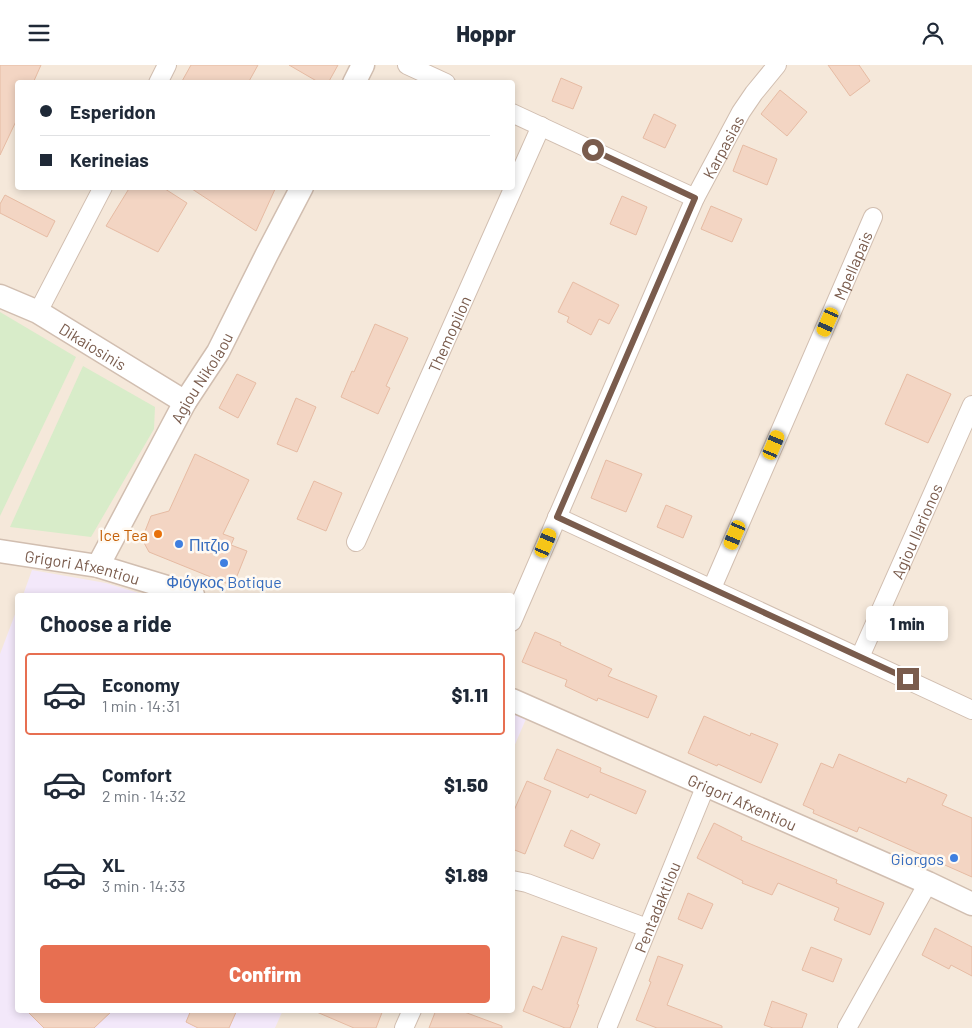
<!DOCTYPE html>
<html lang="en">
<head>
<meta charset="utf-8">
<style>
  :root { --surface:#fff; --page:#f2f2f3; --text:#1f2937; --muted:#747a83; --line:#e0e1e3; --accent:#e76f51 }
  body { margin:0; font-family:Barlow,sans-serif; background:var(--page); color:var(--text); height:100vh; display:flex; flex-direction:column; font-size:19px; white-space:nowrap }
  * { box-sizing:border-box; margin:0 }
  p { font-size:16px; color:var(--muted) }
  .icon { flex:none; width:28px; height:28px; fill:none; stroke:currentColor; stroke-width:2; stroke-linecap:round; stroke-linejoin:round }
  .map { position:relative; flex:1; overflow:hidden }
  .sheet { position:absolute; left:15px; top:528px; width:500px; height:420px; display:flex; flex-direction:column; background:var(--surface); border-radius:5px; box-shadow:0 2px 8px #0003 }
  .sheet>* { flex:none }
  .banner { position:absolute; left:15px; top:15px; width:500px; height:110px; border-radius:5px; box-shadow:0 2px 8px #0003; display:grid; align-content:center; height:110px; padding:0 25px; background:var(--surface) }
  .end { position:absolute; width:22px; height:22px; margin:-11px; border:6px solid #7a5c4d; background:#fff; box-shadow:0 0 0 2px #fff }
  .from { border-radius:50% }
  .bubble { position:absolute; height:35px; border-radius:5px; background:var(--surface); box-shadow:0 2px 8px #0003; font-size:16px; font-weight:800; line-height:35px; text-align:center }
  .car { position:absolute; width:15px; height:30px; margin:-15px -8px; border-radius:6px; box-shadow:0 0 4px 1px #0007; background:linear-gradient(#f5c518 24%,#345 0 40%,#f5c518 0 76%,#345 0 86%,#f5c518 0) }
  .banner b { display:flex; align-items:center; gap:18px; height:48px; font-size:19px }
  .banner b+b { border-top:1px solid var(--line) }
  .banner i { width:12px; height:12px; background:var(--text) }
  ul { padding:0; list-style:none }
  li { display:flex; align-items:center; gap:15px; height:82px; margin:0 10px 8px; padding:0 15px; border:2px solid transparent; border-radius:5px }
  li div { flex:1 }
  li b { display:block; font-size:19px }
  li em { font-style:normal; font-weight:800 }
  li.current { border-color:var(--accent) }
  li>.icon { width:45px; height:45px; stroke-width:1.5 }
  h2 { padding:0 25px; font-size:22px; line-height:60px }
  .action { display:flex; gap:10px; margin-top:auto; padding:10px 25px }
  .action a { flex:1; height:58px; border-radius:5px; background:var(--accent); color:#fff; font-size:20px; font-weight:800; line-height:58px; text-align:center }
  header { display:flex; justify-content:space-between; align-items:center; height:65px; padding:0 25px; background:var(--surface); font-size:22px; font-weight:800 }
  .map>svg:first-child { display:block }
  .residential { fill:#f5e8da; fill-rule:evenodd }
  .education { fill:#f3e8fa }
  .green { fill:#d8ecc9 }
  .building { fill:#f3d5c3; stroke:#e6bba3 }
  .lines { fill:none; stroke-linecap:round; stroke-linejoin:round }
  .minor-casing { stroke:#d1beb0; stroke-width:20 }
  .tertiary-casing { stroke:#d1beb0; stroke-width:25 }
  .minor { stroke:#fff; stroke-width:18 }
  .tertiary { stroke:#fff; stroke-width:22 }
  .route { stroke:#7a5c4d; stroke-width:6 }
  .food-dot { fill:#e8710a; stroke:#fffaf3; stroke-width:2 }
  .shop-dot { fill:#3f7fe0; stroke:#fffaf3; stroke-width:2 }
  .labels { text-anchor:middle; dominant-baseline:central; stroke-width:5; stroke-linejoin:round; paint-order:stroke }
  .street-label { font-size:16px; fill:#7a5c4d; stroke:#fffaf3 }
  .food-label { font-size:16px; fill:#c56008; stroke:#fffaf3; text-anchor:end }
  .shop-label { font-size:16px; fill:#366cbe; stroke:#fffaf3; text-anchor:start }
</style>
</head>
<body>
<header><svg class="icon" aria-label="menu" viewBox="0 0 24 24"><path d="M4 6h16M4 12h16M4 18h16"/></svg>Hoppr<svg class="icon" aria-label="person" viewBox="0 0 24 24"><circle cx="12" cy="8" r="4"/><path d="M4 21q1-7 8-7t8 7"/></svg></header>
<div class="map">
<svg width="972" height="963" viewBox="0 0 972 963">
  <rect width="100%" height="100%" fill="#fdf6ec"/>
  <path class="residential" d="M0,0h972v963h-972zM18,18h494v104h-494zM18,530h494v415h-494z"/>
  <g class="education">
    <polygon points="32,505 106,518 145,530 23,530"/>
    <polygon points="17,544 18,945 283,945 275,963 0,963 0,589"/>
    <polygon points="513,648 526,654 513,684"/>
  </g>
  <g class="green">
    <polygon points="0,247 76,292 0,451"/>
    <polygon points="83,301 155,342 154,364 91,472 10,462"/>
  </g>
  <g class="building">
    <polygon points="0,0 41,0 33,18 18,18 18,52 0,90"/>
    <polygon points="191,0 258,0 248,18 181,18"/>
    <polygon points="289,0 338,0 328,18 320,18"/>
    <polygon points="828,0 859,0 870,16 850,31"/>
    <polygon points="561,13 582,22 573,44 552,36"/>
    <polygon points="780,25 807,47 787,71 761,49"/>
    <polygon points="654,49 676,60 665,83 643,73"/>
    <polygon points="743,80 777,94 767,120 733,106"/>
    <polygon points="130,122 162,122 187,138 158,187 106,161"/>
    <polygon points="189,122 276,122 256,166"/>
    <polygon points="5,130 55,156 47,172 0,148 0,139"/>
    <polygon points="622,131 647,142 636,170 610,159"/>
    <polygon points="711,141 742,154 732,177 701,164"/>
    <polygon points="573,217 619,240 609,259 599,254 591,270 567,257 569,252 558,247"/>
    <polygon points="375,259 408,273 386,321 390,323 378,349 341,332 352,306 354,307"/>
    <polygon points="237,309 256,318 238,353 219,343"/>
    <polygon points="907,309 951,329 928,378 885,359"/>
    <polygon points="296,333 316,342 297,387 277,379"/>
    <polygon points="195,389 249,415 223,469 234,473 231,480 247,486 233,521 149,487 142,474 151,451 169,446"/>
    <polygon points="606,395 642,409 626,447 591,433"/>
    <polygon points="314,416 342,428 326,466 297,454"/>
    <polygon points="666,440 692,451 683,473 657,462"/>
    <polygon points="535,567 561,578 560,580 612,604 608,611 657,631 648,653 598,633 597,636 565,621 567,615 522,597"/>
    <polygon points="704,651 750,671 751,668 778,679 761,718 718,699 717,701 688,688"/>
    <polygon points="557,684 601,703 600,707 646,726 636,749 590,729 588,733 544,714"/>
    <polygon points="839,689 906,718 908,713 947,730 942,740 972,753 972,812 859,762 857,767 813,748 814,745 803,740 821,698 833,703"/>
    <polygon points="527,716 551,726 525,789 512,784 512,750"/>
    <polygon points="714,758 742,772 741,775 837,815 836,818 884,838 870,870 834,855 839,843 778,818 772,830 742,818 743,816 697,793"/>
    <polygon points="571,765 600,779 593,794 564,781"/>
    <polygon points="688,828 713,839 702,864 678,854"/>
    <polygon points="935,863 972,882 972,911 951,900 949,904 922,890"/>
    <polygon points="562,871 597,883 577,939 579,940 570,963 565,963 523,946 533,921 542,925"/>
    <polygon points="811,882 842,894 833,917 802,905"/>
    <polygon points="658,891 683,900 667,940 722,961 722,963 657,963 636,955 651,917 649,916"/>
    <polygon points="772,936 807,949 802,963 773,963 764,960"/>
    <polygon points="26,945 113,945 94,963 44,963"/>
    <polygon points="191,945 237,945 229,963 198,963 186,957"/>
    <polygon points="312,945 383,945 376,963 354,963"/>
    <polygon points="436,945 459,945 502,961 502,963 429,963"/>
  </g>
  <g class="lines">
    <g class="minor-casing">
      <g id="minor">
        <polyline points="407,0 446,18"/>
        <polyline points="158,18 167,0"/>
        <polyline points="512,48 695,133"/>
        <polyline points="38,247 103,122"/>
        <polyline points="557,452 972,645"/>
        <path id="s1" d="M356,477l185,-416"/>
        <path id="s2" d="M712,523l161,-371"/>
        <path id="s3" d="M512,557l183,-424 46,-86 13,-19 23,-28"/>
        <path id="s4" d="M860,592l112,-252"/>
        <polyline points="512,815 527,818 647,863"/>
        <polyline points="404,963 412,945"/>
        <path id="s5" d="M607,963l99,-243"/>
        <polyline points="847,963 928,818"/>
      </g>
    </g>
    <g class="tertiary-casing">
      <g id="tertiary">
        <polyline points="354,18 363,0"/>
        <path id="s6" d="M0,231l38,16 147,90"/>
        <path id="s7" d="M0,486l98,15 95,29"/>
        <path id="s8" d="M98,501l87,-164 33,-50 49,-98 35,-67"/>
        <path id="s9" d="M512,635l416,183 44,21"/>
      </g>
    </g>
    <use href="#minor" class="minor"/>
    <use href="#tertiary" class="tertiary"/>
  </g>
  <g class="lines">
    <polyline class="route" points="593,85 695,133 557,452 908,614"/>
  </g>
  <circle class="food-dot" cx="158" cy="469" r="5"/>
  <g class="shop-dot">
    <circle cx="179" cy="479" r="5"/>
    <circle cx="224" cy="498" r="5"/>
    <circle cx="954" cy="793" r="5"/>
  </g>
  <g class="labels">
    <g class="street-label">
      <text stroke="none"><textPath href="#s3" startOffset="520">Karpasias</textPath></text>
      <text stroke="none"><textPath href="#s2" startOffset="352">Mpellapais</textPath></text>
      <text stroke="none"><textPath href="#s1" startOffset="228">Themopilon</textPath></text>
      <text stroke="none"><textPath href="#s6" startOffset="106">Dikaiosinis</textPath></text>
      <text stroke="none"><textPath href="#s8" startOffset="215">Agiou Nikolaou</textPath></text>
      <text stroke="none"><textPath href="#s4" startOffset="138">Agiou Ilarionos</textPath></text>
      <text stroke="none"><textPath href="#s7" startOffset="84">Grigori Afxentiou</textPath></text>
      <text stroke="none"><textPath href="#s9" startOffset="252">Grigori Afxentiou</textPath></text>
      <text stroke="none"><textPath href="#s5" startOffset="131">Pentadaktilou</textPath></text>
    </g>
    <g class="food-label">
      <text x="148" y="469">Ice Tea</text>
    </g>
    <g class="shop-label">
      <text x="189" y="479">Πιτζιο</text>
      <text x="224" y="516" text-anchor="middle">Φιόγκος Botique</text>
      <text x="944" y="793" text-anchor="end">Giorgos</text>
    </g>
  </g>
</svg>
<i class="end from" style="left:593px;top:85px"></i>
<i class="end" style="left:908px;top:614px"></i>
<div class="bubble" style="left:866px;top:541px;width:82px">1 min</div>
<i class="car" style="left:828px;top:257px;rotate:204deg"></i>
<i class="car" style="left:774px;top:380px;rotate:23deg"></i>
<i class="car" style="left:735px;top:470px;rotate:203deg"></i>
<i class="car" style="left:546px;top:478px;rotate:23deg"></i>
<div class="banner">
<b><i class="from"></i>Esperidon</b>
<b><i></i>Kerineias</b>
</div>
<section class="sheet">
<h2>Choose a ride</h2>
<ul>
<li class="current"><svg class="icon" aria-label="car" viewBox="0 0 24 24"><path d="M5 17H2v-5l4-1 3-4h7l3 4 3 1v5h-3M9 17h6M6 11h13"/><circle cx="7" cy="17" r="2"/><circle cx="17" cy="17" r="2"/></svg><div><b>Economy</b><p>1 min · 14:31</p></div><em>$1.11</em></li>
<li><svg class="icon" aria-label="car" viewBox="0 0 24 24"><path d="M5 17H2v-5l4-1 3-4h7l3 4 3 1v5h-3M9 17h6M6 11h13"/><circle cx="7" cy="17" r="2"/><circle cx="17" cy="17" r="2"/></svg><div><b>Comfort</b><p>2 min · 14:32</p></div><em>$1.50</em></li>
<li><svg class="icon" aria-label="car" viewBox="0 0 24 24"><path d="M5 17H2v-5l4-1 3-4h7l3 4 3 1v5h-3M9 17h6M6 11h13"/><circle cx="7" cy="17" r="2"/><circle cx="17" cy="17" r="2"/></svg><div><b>XL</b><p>3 min · 14:33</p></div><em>$1.89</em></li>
</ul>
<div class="action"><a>Confirm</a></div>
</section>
</div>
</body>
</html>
